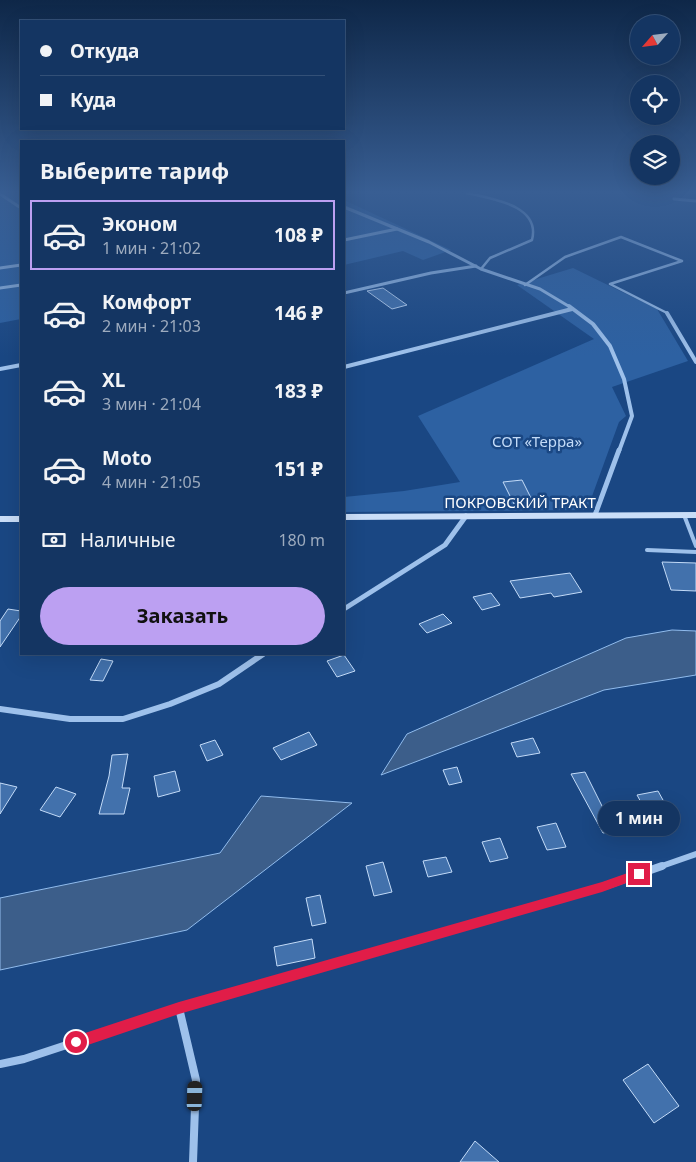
<!DOCTYPE html>
<html lang="ru">
<head>
<meta charset="utf-8">
<style>
  :root { --surface:#143562; --page:#21406b; --text:#f1f3f6; --muted:#9dabbe; --line:#335077; --accent:#bca0f2 }
  body { margin:0; font-family:"Noto Sans",sans-serif; background:var(--page); color:var(--text); height:100vh; display:flex; flex-direction:column; font-size:19px; white-space:nowrap }
  * { box-sizing:border-box; margin:0 }
  p { font-size:16px; color:var(--muted) }
  .icon { flex:none; width:28px; height:28px; fill:none; stroke:currentColor; stroke-width:2; stroke-linecap:round; stroke-linejoin:round }
  .map { position:relative; flex:1; overflow:hidden }
  .sheet { position:absolute; left:20px; top:140px; width:325px; height:515px; display:flex; flex-direction:column; background:var(--surface); border-radius:0px; box-shadow:0 5px 20px #0002,0 0 0 1px var(--line) }
  .sheet>* { flex:none }
  .hud { position:absolute; left:20px; top:20px; width:325px; height:110px; border-radius:0px; box-shadow:0 5px 20px #0002,0 0 0 1px var(--line); display:grid; align-content:center; height:110px; padding:0 20px; background:var(--surface) }
  .needle { width:32px; rotate:242deg }
  .fabs { position:absolute; left:630px; top:15px; display:grid; gap:10px }
  .fabs a { display:grid; place-items:center; width:50px; height:50px; border-radius:50%; background:var(--surface); box-shadow:0 5px 20px #0002,0 0 0 1px var(--line); font-size:25px }
  .end { position:absolute; width:22px; height:22px; margin:-11px; border:6px solid #e11d48; background:#fff; box-shadow:0 0 0 2px #fff }
  .from { border-radius:50% }
  .bubble { position:absolute; height:35px; border-radius:18px; background:var(--surface); box-shadow:0 5px 20px #0002,0 0 0 1px var(--line); font-size:16px; font-weight:700; line-height:35px; text-align:center }
  .car { position:absolute; width:15px; height:30px; margin:-15px -8px; border-radius:6px; box-shadow:0 0 4px 1px #0007; background:linear-gradient(#222 24%,#8ab4d8 0 40%,#222 0 76%,#8ab4d8 0 86%,#222 0) }
  .hud b { display:flex; align-items:center; gap:18px; height:48px; font-size:19px }
  .hud b+b { border-top:1px solid var(--line) }
  .hud i { width:12px; height:12px; background:var(--text) }
  ul { padding:0; list-style:none }
  li { display:flex; align-items:center; gap:15px; height:70px; margin:0 10px 8px; padding:0 10px; border:2px solid transparent; border-radius:0px }
  li div { flex:1 }
  li b { display:block; font-size:19px }
  li em { font-style:normal; font-weight:700 }
  li.selected { border-color:var(--accent) }
  li>.icon { width:45px; height:45px; stroke-width:1.5 }
  h2 { padding:0 20px; font-size:22px; line-height:60px }
  .pay { display:flex; align-items:center; gap:12px; height:55px; padding:0 20px; font-size:19px }
  .pay p { margin-inline-start:auto }
  .action { display:flex; gap:10px; margin-top:auto; padding:10px 20px }
  .action a { flex:1; height:58px; border-radius:30px; background:var(--accent); color:#111; font-size:20px; font-weight:700; line-height:58px; text-align:center }
  .map>svg:first-child { display:block }
  .green { fill:#2d61a2 }
  .water { fill:#3c5e8a; stroke:#91bced }
  .building { fill:#4271ac; stroke:#c3dbf8 }
  .lines { fill:none; stroke-linecap:round; stroke-linejoin:round }
  .lane-far1 { stroke:#9ec1eb; stroke-width:2.5 }
  .lane { stroke:#9ec1eb; stroke-width:4 }
  .street-far4 { stroke:#9ec1eb; stroke-width:3 }
  .street-far3 { stroke:#9ec1eb; stroke-width:4 }
  .street-far2 { stroke:#9ec1eb; stroke-width:5 }
  .street-far1 { stroke:#9ec1eb; stroke-width:6 }
  .street { stroke:#9ec1eb; stroke-width:8 }
  .secondary { fill:#cadef8; fill-rule:evenodd }
  .route { fill:#e11d48 }
  .labels { text-anchor:middle; dominant-baseline:central; stroke-width:5; stroke-linejoin:round; paint-order:stroke }
  .park-label { font-size:15px; fill:#c3dbf8; stroke:#1a4783 }
  .street-label { font-size:15px; fill:#fff; stroke:#1a4783 }
</style>
</head>
<body>
<div class="map">
<svg width="696" height="1162" viewBox="0 0 696 1162">
  <rect width="100%" height="100%" fill="#1a4783"/>
  <g class="green">
    <polygon points="0,193 21,193 21,319 0,323"/>
    <polygon points="344,200 451,250 423,260 403,251 344,265"/>
    <polygon points="573,268 657,309 688,361 612,387 626,416 619,422 587,510 344,512 344,497 404,491 460,482 418,416 594,339 517,285"/>
  </g>
  <g class="water">
    <polygon points="672,630 696,631 696,675 604,690 381,775 407,734 626,638"/>
    <polygon points="261,796 352,803 187,930 0,970 0,898 220,853"/>
  </g>
  <g class="building">
    <polygon points="383,288 407,305 392,309 367,291"/>
    <polygon points="522,480 533,502 514,504 503,482"/>
    <polygon points="662,562 696,563 696,591 671,590"/>
    <polygon points="570,573 582,592 554,597 551,593 520,598 510,581"/>
    <polygon points="491,593 500,605 482,610 473,597"/>
    <polygon points="8,609 21,611 21,616 0,647 0,621"/>
    <polygon points="443,614 452,623 427,633 419,624"/>
    <polygon points="344,655 355,671 337,677 327,661"/>
    <polygon points="101,659 113,661 103,681 90,680"/>
    <polygon points="309,732 317,745 281,760 273,748"/>
    <polygon points="533,738 540,753 517,757 511,743"/>
    <polygon points="215,740 223,755 207,761 200,745"/>
    <polygon points="128,754 122,788 130,788 124,814 99,814 109,776 112,755"/>
    <polygon points="457,767 462,782 449,785 443,770"/>
    <polygon points="175,771 180,791 158,797 154,776"/>
    <polygon points="585,772 606,814 615,812 624,829 603,833 571,774"/>
    <polygon points="0,783 17,787 0,814"/>
    <polygon points="56,787 76,794 60,817 40,810"/>
    <polygon points="658,791 674,820 653,824 637,795"/>
    <polygon points="556,823 566,847 547,850 537,827"/>
    <polygon points="500,838 508,858 490,862 482,842"/>
    <polygon points="446,857 452,872 428,877 423,861"/>
    <polygon points="383,862 392,892 374,896 366,866"/>
    <polygon points="320,895 326,923 312,926 306,898"/>
    <polygon points="312,939 315,958 277,966 274,947"/>
    <polygon points="648,1064 679,1106 654,1123 623,1080"/>
    <polygon points="475,1141 499,1162 460,1162"/>
  </g>
  <g class="lines">
    <g class="lane-far1">
      <path d="M467,193c25,6 74,12 65,47l-42,18 -9,11"/>
      <polyline points="525,285 565,257 621,237 682,261 610,284 667,313"/>
    </g>
    <g class="lane">
      <polyline points="684,515 696,546"/>
      <polyline points="647,550 696,552"/>
    </g>
    <g class="street-far4">
      <polyline points="0,194 21,208"/>
      <polyline points="674,199 696,201"/>
      <polyline points="344,207 429,242 481,269 540,289 570,307"/>
      <polyline points="344,240 397,229"/>
      <polyline points="0,268 21,265"/>
      <polyline points="0,288 21,285"/>
      <polyline points="344,293 431,273 476,266"/>
    </g>
    <g class="street-far3">
      <polyline points="569,306 593,324 610,346 624,379 632,416 619,451"/>
      <polyline points="667,313 696,362"/>
      <polyline points="344,367 572,309"/>
      <polyline points="0,369 21,365"/>
    </g>
    <g class="street-far2">
      <polyline points="595,515 619,450"/>
      <polyline points="344,609 445,545 466,516"/>
    </g>
    <g class="street-far1">
      <polyline points="0,709 70,719 123,719 170,704 219,684 263,654"/>
      <polyline points="659,867 696,854"/>
    </g>
    <g class="street">
      <polyline points="179,1008 196,1080 193,1162"/>
      <polyline points="0,1064 24,1059 179,1008 602,887 662,866"/>
    </g>
    <g class="secondary">
      <polygon points="696,512 696,518 344,520 344,514"/>
      <rect x="0" y="516" width="21" height="6"/>
    </g>
  </g>
  <linearGradient id="sky" x2="0" y2="1"><stop stop-color="#0e2748"/><stop offset="0.54" stop-color="#385e93"/><stop offset="1" stop-color="#385e93" stop-opacity="0"/></linearGradient>
  <rect width="696" height="356" fill="url(#sky)"/>
  <polygon class="route" points="639,869 643,870 643,877 602,892 179,1014 76,1049 71,1047 69,1042 71,1038 76,1036 179,1002 602,882"/>
  <g class="labels">
    <g class="park-label">
      <text x="537" y="441">СОТ «Терра»</text>
    </g>
    <g class="street-label">
      <text x="520" y="502">ПОКРОВСКИЙ ТРАКТ</text>
    </g>
  </g>
</svg>
<div class="fabs">
<a><svg class="needle" viewBox="-14 -14 28 28"><path d="M0-13l5 13h-10z" fill="#e53935"/><path d="M0 13l5-13h-10z" fill="#9dabbe"/></svg></a>
<a><svg class="icon" aria-label="locate" viewBox="0 0 24 24"><circle cx="12" cy="12" r="6"/><path d="M12 2v4M12 18v4M2 12h4M18 12h4"/></svg></a>
<a><svg class="icon" aria-label="layers" viewBox="0 0 24 24"><path d="M12 4l9 5-9 5-9-5zM3 14l9 5 9-5"/></svg></a>
</div>
<i class="end from" style="left:76px;top:1042px"></i>
<i class="end" style="left:639px;top:874px"></i>
<div class="bubble" style="left:598px;top:801px;width:82px">1 мин</div>
<i class="car" style="left:195px;top:1096px;rotate:2deg"></i>
<div class="hud">
<b><i class="from"></i>Откуда</b>
<b><i></i>Куда</b>
</div>
<section class="sheet">
<h2>Выберите тариф</h2>
<ul>
<li class="selected"><svg class="icon" aria-label="car" viewBox="0 0 24 24"><path d="M5 17H2v-5l4-1 3-4h7l3 4 3 1v5h-3M9 17h6M6 11h13"/><circle cx="7" cy="17" r="2"/><circle cx="17" cy="17" r="2"/></svg><div><b>Эконом</b><p>1 мин · 21:02</p></div><em>108 ₽</em></li>
<li><svg class="icon" aria-label="car" viewBox="0 0 24 24"><path d="M5 17H2v-5l4-1 3-4h7l3 4 3 1v5h-3M9 17h6M6 11h13"/><circle cx="7" cy="17" r="2"/><circle cx="17" cy="17" r="2"/></svg><div><b>Комфорт</b><p>2 мин · 21:03</p></div><em>146 ₽</em></li>
<li><svg class="icon" aria-label="car" viewBox="0 0 24 24"><path d="M5 17H2v-5l4-1 3-4h7l3 4 3 1v5h-3M9 17h6M6 11h13"/><circle cx="7" cy="17" r="2"/><circle cx="17" cy="17" r="2"/></svg><div><b>XL</b><p>3 мин · 21:04</p></div><em>183 ₽</em></li>
<li><svg class="icon" aria-label="car" viewBox="0 0 24 24"><path d="M5 17H2v-5l4-1 3-4h7l3 4 3 1v5h-3M9 17h6M6 11h13"/><circle cx="7" cy="17" r="2"/><circle cx="17" cy="17" r="2"/></svg><div><b>Moto</b><p>4 мин · 21:05</p></div><em>151 ₽</em></li>
</ul>
<div class="pay"><svg class="icon" aria-label="cash" viewBox="0 0 24 24"><path d="M3 7h18v10H3z"/><circle cx="12" cy="12" r="2"/></svg>Наличные<p>180 m</p></div>
<div class="action"><a>Заказать</a></div>
</section>
</div>
</body>
</html>
